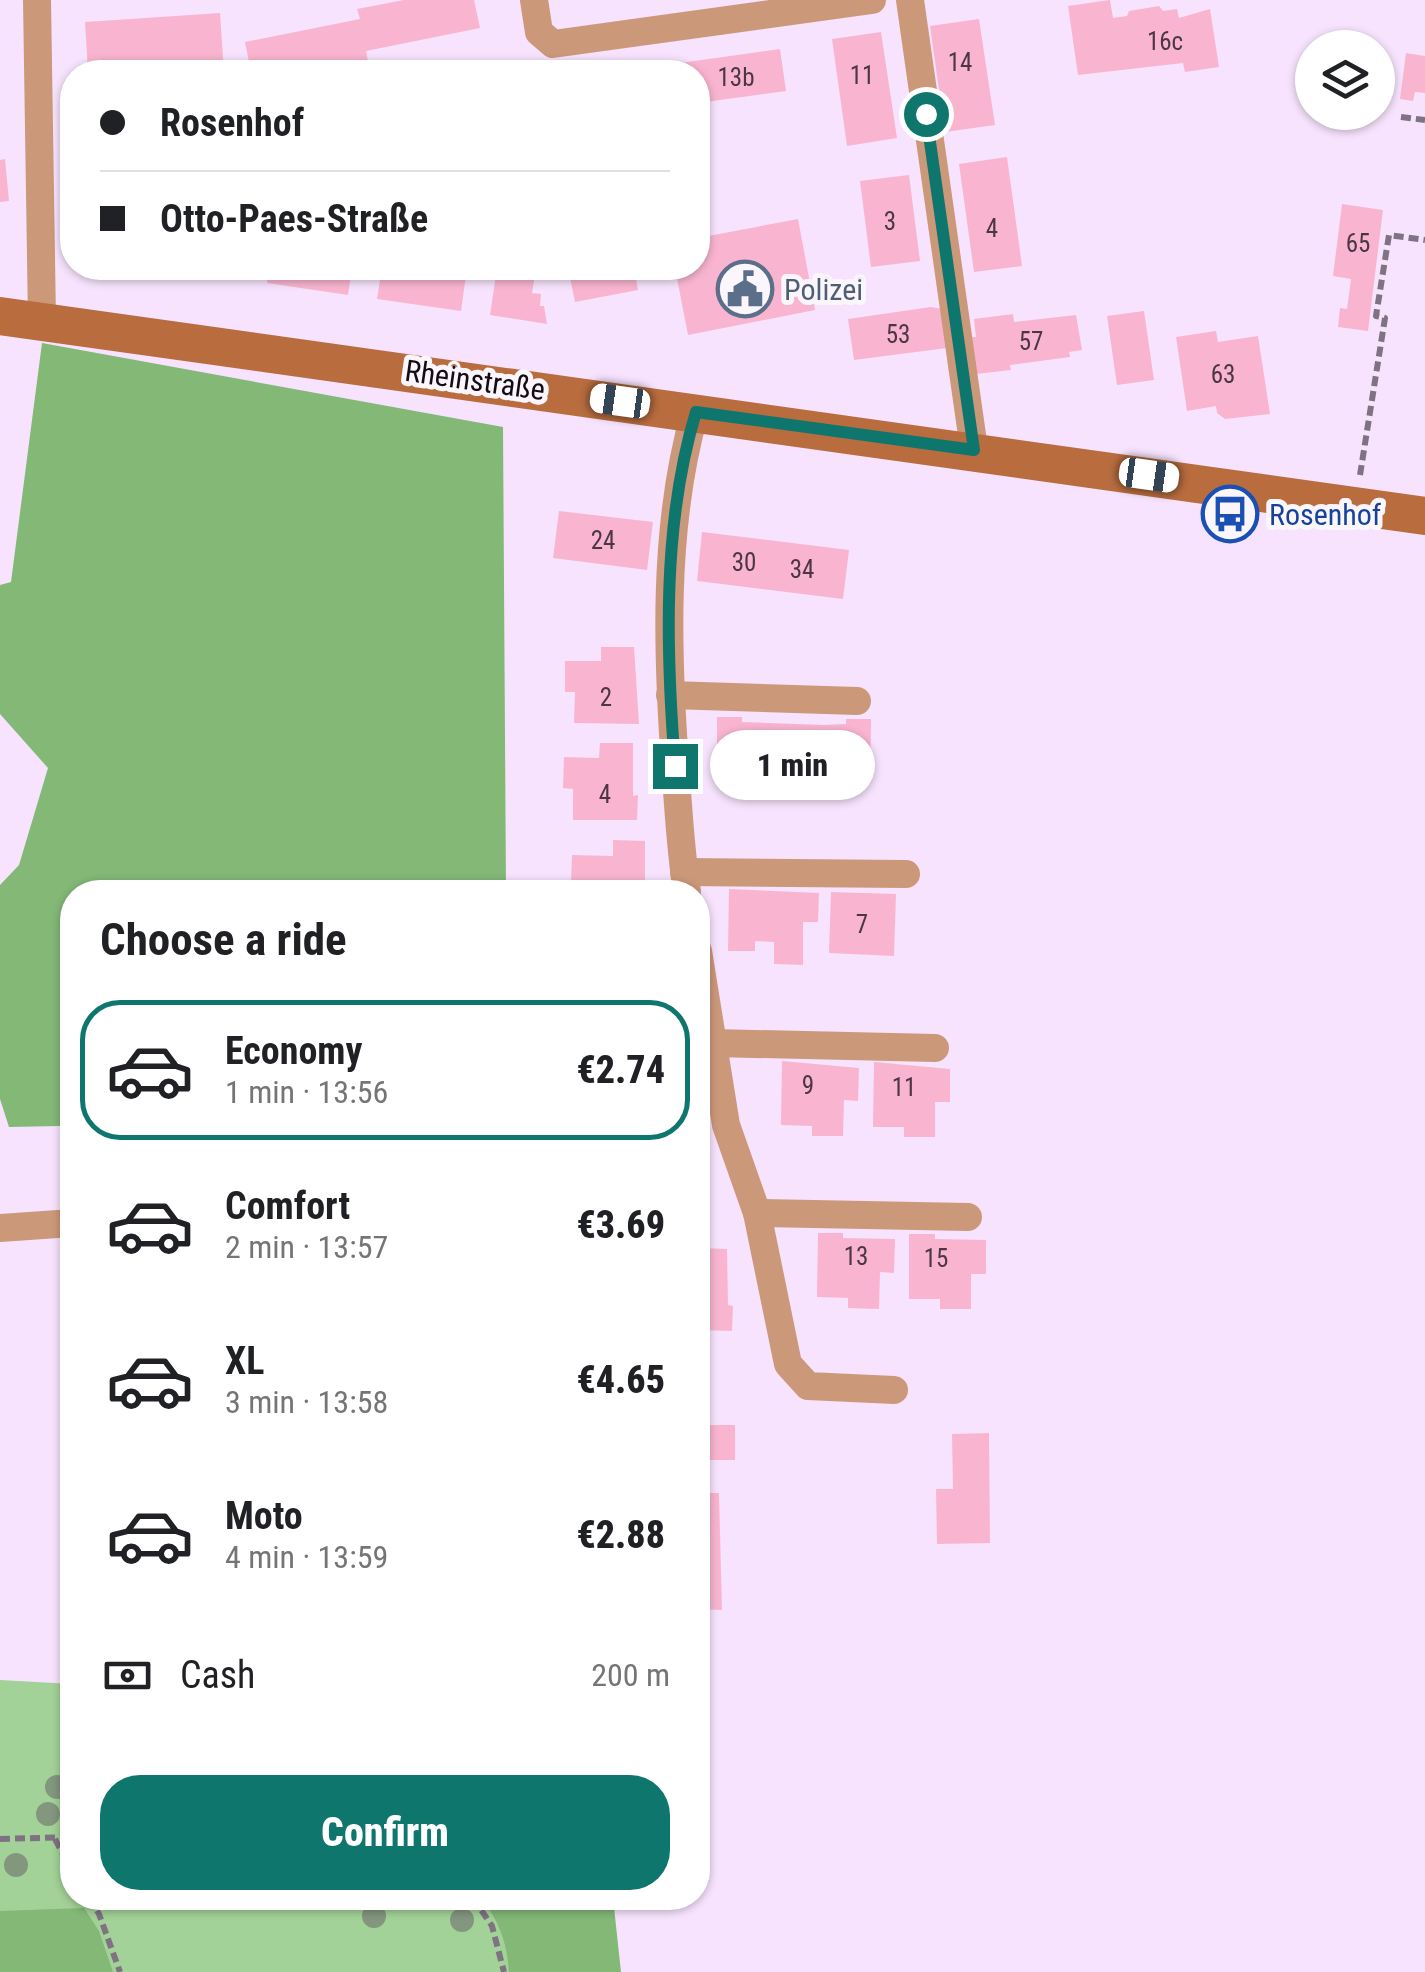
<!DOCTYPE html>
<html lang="en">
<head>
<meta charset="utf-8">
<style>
  :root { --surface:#fff; --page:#f6f6f6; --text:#202124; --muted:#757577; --line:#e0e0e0; --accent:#0f766e }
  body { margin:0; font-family:"Roboto Condensed",sans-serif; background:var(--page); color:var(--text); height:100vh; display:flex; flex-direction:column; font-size:38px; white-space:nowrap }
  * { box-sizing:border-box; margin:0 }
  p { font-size:32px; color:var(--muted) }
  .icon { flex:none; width:55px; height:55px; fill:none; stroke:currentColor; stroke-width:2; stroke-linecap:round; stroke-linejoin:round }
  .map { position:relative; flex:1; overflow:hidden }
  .drawer { position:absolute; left:60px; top:880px; width:650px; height:1030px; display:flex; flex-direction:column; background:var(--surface); border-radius:40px; box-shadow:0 2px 8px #0004 }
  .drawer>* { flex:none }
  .top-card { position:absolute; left:60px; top:60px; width:650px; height:220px; border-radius:40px; box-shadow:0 2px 8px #0004; display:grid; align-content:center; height:220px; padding:0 40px; background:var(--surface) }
  .tools { position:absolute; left:1295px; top:30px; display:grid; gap:20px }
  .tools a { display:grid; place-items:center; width:100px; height:100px; border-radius:50%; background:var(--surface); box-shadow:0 2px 8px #0004; font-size:50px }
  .end { position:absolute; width:45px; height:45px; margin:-22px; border:12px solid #0f766e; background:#fff; box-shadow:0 0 0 5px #fff }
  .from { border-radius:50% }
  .bubble { position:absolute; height:70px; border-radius:35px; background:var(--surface); box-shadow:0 2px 8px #0004; font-size:32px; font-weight:800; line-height:70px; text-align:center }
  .car { position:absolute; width:30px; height:60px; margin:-30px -15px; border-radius:12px; box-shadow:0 0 8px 2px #0007; background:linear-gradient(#fff 24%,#345 0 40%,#fff 0 76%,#345 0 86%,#fff 0) }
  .top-card b { display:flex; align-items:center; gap:35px; height:95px; font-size:38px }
  .top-card b+b { border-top:2px solid var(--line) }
  .top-card i { width:25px; height:25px; background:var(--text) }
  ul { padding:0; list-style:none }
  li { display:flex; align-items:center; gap:30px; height:140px; margin:0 20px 15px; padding:0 20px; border:5px solid transparent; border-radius:40px }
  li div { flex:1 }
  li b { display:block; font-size:38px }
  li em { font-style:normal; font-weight:800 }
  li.active { border-color:var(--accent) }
  li>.icon { width:90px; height:90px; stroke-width:1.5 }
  h2 { padding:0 40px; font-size:45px; line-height:120px }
  .pay { display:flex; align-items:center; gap:25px; height:110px; padding:0 40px; font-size:38px }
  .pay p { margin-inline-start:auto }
  .button { display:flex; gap:20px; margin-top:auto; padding:20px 40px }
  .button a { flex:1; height:115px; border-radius:40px; background:var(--accent); color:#fff; font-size:40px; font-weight:800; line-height:115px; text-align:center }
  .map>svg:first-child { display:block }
  .green { fill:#a3d298 }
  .forest { fill:#83b877 }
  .building { fill:#f9b5d0 }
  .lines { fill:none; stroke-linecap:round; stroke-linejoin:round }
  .path { stroke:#7f7283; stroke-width:6; stroke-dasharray:10 5; stroke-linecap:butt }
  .street { stroke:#cc987a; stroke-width:28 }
  .secondary { stroke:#b96d3f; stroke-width:38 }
  .tree { fill:#83967e }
  .route { stroke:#0f766e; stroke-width:12 }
  .labels { text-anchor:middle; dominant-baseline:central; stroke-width:10; stroke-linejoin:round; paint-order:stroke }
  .number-label { font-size:25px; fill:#4c3644 }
  .service-label { font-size:30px; fill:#4e5e75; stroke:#faf6fc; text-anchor:start }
  .street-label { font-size:30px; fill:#130c15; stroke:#faf6fc }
  .transit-label { font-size:30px; fill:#164399; stroke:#faf6fc; text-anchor:start }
</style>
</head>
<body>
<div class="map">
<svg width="1425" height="1972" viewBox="0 0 1425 1972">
  <rect width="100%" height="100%" fill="#f7e3fd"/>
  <polygon class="green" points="0,1680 72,1684 72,1898 601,1898 618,1972 0,1972"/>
  <g class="forest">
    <polygon points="42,343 503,427 506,892 72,892 72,952 60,1126 9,1127 0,1099 0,885 19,865 48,768 0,714 0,585 11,582"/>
    <path d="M481,1898h132l8,74h-112c-2,-30 -10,-51 -28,-74z"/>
    <polygon points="84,1908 99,1931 113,1972 0,1972 0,1911"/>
  </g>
  <g class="building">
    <polygon points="404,0 474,0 480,28 366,51 368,61 310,72 251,72 245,42 360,19 357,9"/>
    <polygon points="1110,0 1113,18 1127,16 1129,11 1159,6 1163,11 1177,9 1179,18 1210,9 1219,67 1185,72 1183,63 1078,75 1068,6"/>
    <polygon points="220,13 224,72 88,72 85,22"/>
    <polygon points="979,19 995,125 945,132 930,26"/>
    <polygon points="881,32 897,138 847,146 832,39"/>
    <polygon points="780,49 786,91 698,103 698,72 659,72 658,66"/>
    <polygon points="1406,53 1425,56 1425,93 1415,92 1413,101 1400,99"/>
    <polygon points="1007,157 1022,266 974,272 959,164"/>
    <polygon points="5,159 9,201 0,202 0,160"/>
    <polygon points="909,175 920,261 871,267 860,181"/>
    <polygon points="1342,204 1383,210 1368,331 1338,327 1340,308 1347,309 1351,279 1333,276"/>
    <polygon points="798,219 815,310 688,335 675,268 698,268 698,238"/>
    <polygon points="132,268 186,268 186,273 132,274"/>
    <polygon points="269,268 352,268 348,295 267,283"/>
    <polygon points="382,268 467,268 461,311 377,299"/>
    <polygon points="497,268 536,268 532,293 541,294 540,306 544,306 547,324 490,315"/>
    <polygon points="568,268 634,268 638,290 575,302"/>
    <polygon points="931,307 942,309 947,348 854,360 848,319"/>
    <polygon points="1144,311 1154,380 1117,385 1107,316"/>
    <polygon points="1013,314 1014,322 1076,315 1082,350 1069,352 1070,357 1010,365 1011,370 976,374 971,337 976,337 974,319"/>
    <polygon points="1216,331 1218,342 1258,336 1270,414 1225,419 1217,413 1216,406 1187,411 1176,337"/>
    <polygon points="559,511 653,522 647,570 553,558"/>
    <polygon points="702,532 849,550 843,599 697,581"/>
    <polygon points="601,647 634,647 639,724 574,723 575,692 565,692 565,661 601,661"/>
    <polygon points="717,717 742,717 742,722 824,725 846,724 846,719 871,719 870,784 839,783 839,793 808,793 809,758 779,757 778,792 747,792 747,782 717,782"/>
    <polygon points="600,743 633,743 633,796 638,795 637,820 573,820 573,789 563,788 564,757 599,758"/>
    <polygon points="613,840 645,841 645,892 580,892 580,883 571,883 572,855 613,856"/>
    <polygon points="729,889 819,893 818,922 803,922 803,965 774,964 774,942 755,941 755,951 728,951"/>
    <polygon points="831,892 896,894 894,956 829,953"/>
    <polygon points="782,1061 859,1068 858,1101 844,1100 843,1136 812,1136 812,1126 781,1125"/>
    <polygon points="874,1062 950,1069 950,1102 935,1102 935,1137 904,1137 904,1127 873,1127"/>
    <polygon points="818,1233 843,1233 843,1238 895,1239 894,1273 880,1272 879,1309 848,1308 848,1298 817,1297"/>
    <polygon points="909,1234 935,1234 935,1239 986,1240 986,1274 971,1274 971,1309 940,1309 940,1299 909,1299"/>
    <polygon points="698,1248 727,1249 728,1305 733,1306 732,1331 698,1330"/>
    <polygon points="706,1425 735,1425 735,1460 705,1460"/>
    <polygon points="989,1433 990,1543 937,1544 936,1489 953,1489 952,1434"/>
    <polygon points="698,1493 719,1493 722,1610 698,1609"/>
  </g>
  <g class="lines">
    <g class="path">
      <polyline points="1401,117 1425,120"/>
      <polyline points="1360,475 1385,318 1376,316 1389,235 1425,240"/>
      <polyline points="0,1839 72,1837"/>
      <polyline points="55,1839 72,1871"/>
      <polyline points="89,1898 99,1914 120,1972"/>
      <polyline points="473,1898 492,1926 504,1972"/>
    </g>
    <g class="street">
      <polyline points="37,0 42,321"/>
      <polyline points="534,0 539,32 553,44 872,0"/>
      <polyline points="910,0 974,449"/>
      <polyline points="670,695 857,701"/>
      <polyline points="684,872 906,874"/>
      <path d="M687,892c-6,-37 -8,-76 -11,-114 -9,-120 -14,-250 19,-366"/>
      <polyline points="698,951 726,1125 757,1213 788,1364 808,1386 894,1390"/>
      <polyline points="713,1043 935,1048"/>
      <polyline points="757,1213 968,1217"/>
      <polyline points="0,1228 72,1223"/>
    </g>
    <polyline class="secondary" points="0,316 1425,516"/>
  </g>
  <g class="tree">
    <circle cx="57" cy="1787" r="12"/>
    <circle cx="48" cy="1814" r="12"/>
    <circle cx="16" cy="1865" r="12"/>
    <circle cx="374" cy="1916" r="12"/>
    <circle cx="462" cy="1920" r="12"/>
  </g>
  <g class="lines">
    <path class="route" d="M675,766c-9,-116 -13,-242 21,-354l278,38 -48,-336"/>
  </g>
  <defs>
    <g id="civic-ring" transform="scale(2.875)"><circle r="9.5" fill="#faf6fc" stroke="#5c6f8a" stroke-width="1.5"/><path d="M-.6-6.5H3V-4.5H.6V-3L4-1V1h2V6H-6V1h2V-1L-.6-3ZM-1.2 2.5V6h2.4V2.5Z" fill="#5c6f8a"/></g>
    <g id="bus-ring" transform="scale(2.875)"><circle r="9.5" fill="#faf6fc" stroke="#1a4fb4" stroke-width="1.5"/><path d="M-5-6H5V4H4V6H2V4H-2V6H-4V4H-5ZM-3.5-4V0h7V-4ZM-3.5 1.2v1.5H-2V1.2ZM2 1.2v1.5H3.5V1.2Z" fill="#1a4fb4"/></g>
  </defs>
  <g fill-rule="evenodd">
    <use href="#civic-ring" x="745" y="289"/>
    <use href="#bus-ring" x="1230" y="514"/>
  </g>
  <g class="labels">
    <g class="number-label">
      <text x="1165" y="41">16c</text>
      <text x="960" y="62">14</text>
      <text x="862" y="75">11</text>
      <text x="736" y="77">13b</text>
      <text x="890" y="221">3</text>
      <text x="992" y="228">4</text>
      <text x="1358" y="243">65</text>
      <text x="898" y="334">53</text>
      <text x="1031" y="341">57</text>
      <text x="1223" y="374">63</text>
      <text x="603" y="540">24</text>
      <text x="744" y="562">30</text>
      <text x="802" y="569">34</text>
      <text x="606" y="697">2</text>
      <text x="605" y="794">4</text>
      <text x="862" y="924">7</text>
      <text x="808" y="1085">9</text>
      <text x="904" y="1087">11</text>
      <text x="856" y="1256">13</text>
      <text x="936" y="1258">15</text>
    </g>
    <g class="service-label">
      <text x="784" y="289">Polizei</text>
    </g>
    <g class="street-label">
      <text transform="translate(475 380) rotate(8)">Rheinstraße</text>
    </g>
    <g class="transit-label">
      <text x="1269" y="514">Rosenhof</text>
    </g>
  </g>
</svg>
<div class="tools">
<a><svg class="icon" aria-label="layers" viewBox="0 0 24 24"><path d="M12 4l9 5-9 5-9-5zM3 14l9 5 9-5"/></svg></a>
</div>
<i class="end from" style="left:926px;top:114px"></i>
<i class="end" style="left:675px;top:766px"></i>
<div class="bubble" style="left:710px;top:730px;width:165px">1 min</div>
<i class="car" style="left:620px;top:401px;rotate:278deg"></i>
<i class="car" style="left:1149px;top:475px;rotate:98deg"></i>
<div class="top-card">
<b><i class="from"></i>Rosenhof</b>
<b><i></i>Otto-Paes-Straße</b>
</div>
<section class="drawer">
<h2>Choose a ride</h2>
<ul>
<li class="active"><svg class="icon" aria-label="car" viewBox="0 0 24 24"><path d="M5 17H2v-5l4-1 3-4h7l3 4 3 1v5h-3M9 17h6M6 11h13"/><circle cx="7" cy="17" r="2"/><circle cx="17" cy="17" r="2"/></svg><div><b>Economy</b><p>1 min · 13:56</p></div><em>€2.74</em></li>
<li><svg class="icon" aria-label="car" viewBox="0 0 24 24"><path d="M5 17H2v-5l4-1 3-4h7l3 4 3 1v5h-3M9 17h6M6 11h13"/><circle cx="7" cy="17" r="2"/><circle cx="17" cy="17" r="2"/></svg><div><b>Comfort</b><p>2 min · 13:57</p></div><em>€3.69</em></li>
<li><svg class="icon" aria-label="car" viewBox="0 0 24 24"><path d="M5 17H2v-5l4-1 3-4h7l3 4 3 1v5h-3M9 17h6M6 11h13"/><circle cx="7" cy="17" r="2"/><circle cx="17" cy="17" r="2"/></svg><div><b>XL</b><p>3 min · 13:58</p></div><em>€4.65</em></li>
<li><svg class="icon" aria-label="car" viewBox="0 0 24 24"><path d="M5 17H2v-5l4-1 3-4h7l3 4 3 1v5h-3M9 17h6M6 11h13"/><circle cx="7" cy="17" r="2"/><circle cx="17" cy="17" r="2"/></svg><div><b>Moto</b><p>4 min · 13:59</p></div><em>€2.88</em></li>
</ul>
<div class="pay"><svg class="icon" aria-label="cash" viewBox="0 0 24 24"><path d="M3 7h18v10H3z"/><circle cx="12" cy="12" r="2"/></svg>Cash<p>200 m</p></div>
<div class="button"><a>Confirm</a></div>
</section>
</div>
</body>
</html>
